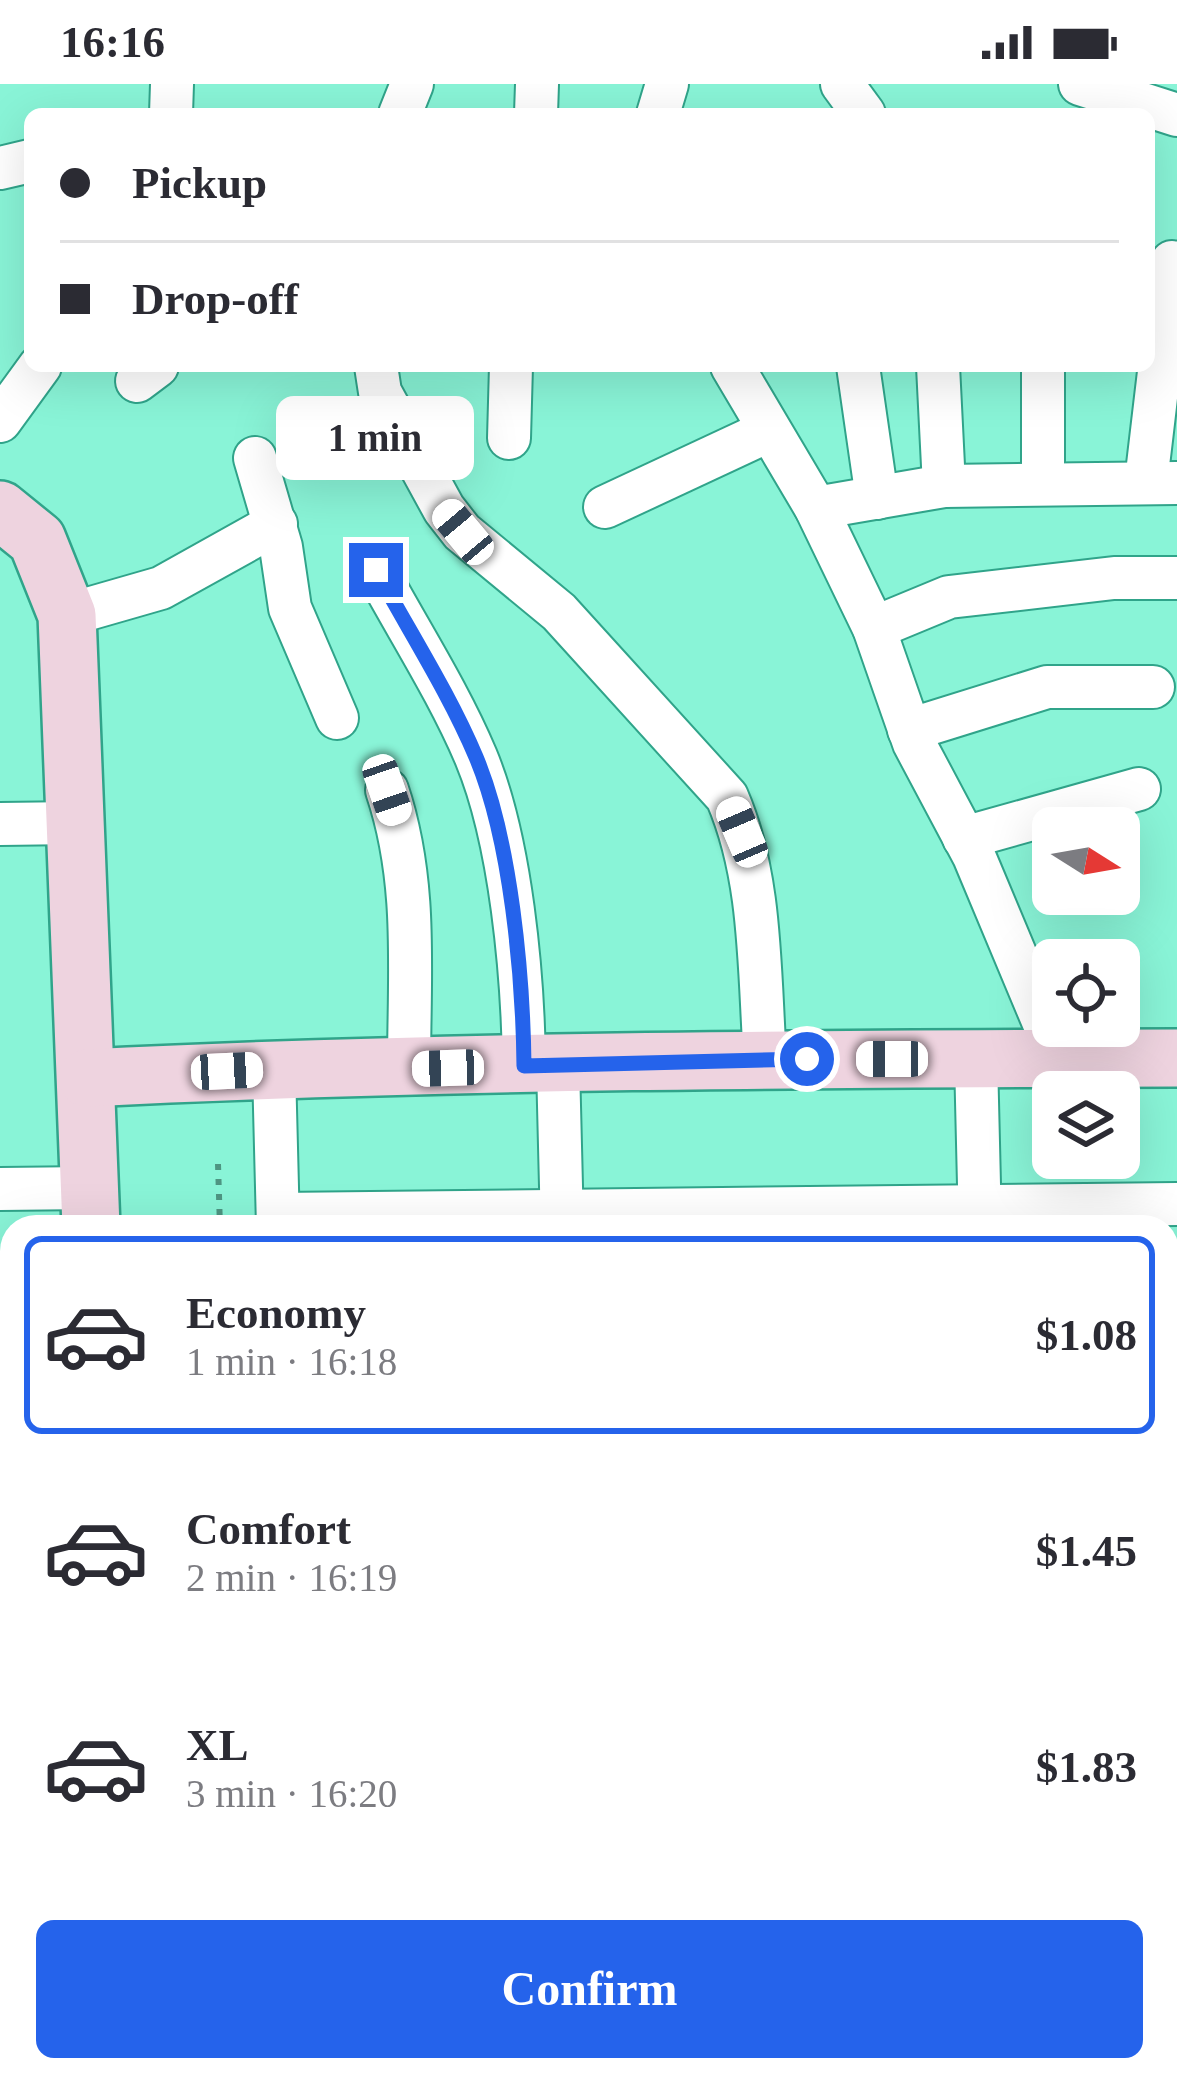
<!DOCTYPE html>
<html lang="en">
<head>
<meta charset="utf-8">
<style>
  :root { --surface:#fff; --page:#f2f2f3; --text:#2b2b33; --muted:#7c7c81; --line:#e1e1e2; --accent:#2563eb }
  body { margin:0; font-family:"Times New Roman",serif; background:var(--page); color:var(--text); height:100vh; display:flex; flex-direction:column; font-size:45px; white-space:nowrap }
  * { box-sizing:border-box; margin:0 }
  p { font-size:39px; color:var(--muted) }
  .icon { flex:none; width:66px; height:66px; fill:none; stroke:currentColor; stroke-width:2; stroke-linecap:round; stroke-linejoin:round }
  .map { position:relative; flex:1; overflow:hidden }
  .details { position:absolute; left:0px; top:1131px; width:1179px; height:867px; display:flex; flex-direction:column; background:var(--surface); border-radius:36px 36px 0 0; box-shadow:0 12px 48px #0002 }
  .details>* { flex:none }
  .banner { position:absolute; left:24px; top:24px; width:1131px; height:264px; border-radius:18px; box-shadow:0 12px 48px #0002; display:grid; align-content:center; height:264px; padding:0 36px; background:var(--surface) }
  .needle { width:78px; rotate:101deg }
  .tools { position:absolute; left:1032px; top:723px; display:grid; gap:24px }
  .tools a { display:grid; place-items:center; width:108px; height:108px; border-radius:18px; background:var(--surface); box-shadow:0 12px 48px #0002; font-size:60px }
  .end { position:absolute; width:54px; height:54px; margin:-27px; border:15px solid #2563eb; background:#fff; box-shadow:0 0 0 6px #fff }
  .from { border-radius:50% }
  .bubble { position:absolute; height:84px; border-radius:18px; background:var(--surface); box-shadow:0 12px 48px #0002; font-size:39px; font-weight:800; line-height:84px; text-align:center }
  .car { position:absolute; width:36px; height:72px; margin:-36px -18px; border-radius:15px; box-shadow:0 0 9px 3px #0007; background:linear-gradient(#fff 24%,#345 0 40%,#fff 0 76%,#345 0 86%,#fff 0) }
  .banner b { display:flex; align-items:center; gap:42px; height:114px; font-size:45px }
  .banner b+b { border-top:3px solid var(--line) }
  .banner i { width:30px; height:30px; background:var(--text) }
  ul { padding:21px 0 0; list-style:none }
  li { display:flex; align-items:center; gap:36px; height:198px; margin:0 24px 18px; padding:0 12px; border:6px solid transparent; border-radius:18px }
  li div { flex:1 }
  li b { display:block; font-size:45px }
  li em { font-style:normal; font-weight:800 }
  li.active { border-color:var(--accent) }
  li>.icon { width:108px; height:108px; stroke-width:1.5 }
  .primary-button { display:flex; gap:24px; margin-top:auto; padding:24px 36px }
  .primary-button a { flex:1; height:138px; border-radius:18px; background:var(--accent); color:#fff; font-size:48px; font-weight:800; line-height:138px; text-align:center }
  .status { display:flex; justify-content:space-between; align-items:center; height:84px; padding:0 60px; background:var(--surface); direction:ltr }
  .status svg { height:33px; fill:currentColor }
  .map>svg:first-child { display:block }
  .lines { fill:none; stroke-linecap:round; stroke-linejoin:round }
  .street-casing { stroke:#30a48a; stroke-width:46 }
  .secondary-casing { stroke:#30a48a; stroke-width:62 }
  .path { stroke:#4e9582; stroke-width:6; stroke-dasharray:6 9; stroke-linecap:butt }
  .street { stroke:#fff; stroke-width:42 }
  .secondary { stroke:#eed3df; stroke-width:57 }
  .route { stroke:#2563eb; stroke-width:15 }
</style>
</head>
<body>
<div class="status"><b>16:16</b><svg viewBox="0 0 49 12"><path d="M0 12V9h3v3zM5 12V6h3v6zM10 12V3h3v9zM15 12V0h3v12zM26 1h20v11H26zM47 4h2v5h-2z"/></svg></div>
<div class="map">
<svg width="1177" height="1996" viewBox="0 0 1177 1996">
  <rect width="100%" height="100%" fill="#89f4d7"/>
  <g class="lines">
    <g class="street-casing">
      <g id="street">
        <polyline points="842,0 864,30"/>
        <polyline points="1080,0 1177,31"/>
        <polyline points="171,30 172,0"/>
        <polyline points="400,30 412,0"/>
        <polyline points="536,30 537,0"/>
        <polyline points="658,30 667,0"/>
        <polyline points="0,84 30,77"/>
        <path d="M376,282l4,26 64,117 18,23 97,80 168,185c35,81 32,174 38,262"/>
        <polyline points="732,282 816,424 874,544 914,659 974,772 1059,975"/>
        <polyline points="858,282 877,414"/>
        <polyline points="938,282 944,402"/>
        <polyline points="1043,282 1043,399"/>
        <polyline points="137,297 157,282"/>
        <polyline points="0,337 40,282"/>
        <polyline points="509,354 511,282"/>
        <polyline points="255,374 281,463 290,524 337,634"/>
        <polyline points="1146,398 1172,178"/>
        <polyline points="605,423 768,347"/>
        <polyline points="816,424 944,402 1177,399"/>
        <path d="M376,486c33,61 73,123 100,187 35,84 47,218 48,309"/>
        <polyline points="67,531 161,504 276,440"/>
        <polyline points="874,544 949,513 1114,494 1177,494"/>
        <polyline points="909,646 1047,603 1153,603"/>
        <path d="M387,706c31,92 22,183 22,279"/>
        <polyline points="0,740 76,739"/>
        <polyline points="964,754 1139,705"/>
        <polyline points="976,975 980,1143"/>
        <polyline points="558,981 562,1143"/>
        <polyline points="274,985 278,1143"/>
        <polyline points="0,1105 90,1104"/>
        <polyline points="278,1130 1177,1120"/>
        <polyline points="1167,1243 1177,1243"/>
        <polyline points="1167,1365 1177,1364"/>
        <polyline points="0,1374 12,1374"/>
        <polyline points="1167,1503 1177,1502"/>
        <polyline points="1167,1746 1177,1745"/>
        <polyline points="0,1838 12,1838"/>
        <polyline points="1167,1877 1177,1877"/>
        <polyline points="302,1986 302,1996"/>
        <polyline points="582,1986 582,1996"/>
        <polyline points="852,1996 1177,1987"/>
      </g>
    </g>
    <g class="secondary-casing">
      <g id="secondary">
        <polyline points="0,426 37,456 67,531 91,1143"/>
        <path d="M87,994c363,-18 727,-19 1090,-20"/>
        <polyline points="111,1986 111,1996"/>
      </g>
    </g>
    <g class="path">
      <polyline points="218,1080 220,1143"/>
      <polyline points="240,1986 240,1996"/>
    </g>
    <use href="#street" class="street"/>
    <use href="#secondary" class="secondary"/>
  </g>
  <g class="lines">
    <path class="route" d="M376,486c33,61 73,123 100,187 35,83 47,219 48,309l283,-7"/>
  </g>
</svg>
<div class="tools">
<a><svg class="needle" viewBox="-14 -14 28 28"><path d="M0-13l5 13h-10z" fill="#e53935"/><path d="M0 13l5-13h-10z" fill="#7c7c81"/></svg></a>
<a><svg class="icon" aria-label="locate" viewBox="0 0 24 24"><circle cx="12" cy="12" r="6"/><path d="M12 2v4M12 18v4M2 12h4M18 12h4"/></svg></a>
<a><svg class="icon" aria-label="layers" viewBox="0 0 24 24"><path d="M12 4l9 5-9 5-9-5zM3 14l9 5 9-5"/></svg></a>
</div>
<i class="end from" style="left:807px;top:975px"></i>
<i class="end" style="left:376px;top:486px"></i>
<div class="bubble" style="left:276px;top:312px;width:198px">1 min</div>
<i class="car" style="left:463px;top:448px;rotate:320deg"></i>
<i class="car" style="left:387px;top:706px;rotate:161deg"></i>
<i class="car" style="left:742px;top:748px;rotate:337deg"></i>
<i class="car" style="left:892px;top:975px;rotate:270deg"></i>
<i class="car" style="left:448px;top:984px;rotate:268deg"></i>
<i class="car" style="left:227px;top:987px;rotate:87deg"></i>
<div class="banner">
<b><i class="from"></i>Pickup</b>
<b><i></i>Drop-off</b>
</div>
<section class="details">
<ul>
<li class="active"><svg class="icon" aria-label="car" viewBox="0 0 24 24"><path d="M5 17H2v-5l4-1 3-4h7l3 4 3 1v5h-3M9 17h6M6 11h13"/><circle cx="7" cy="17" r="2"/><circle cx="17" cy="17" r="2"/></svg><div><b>Economy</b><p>1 min · 16:18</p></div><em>$1.08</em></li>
<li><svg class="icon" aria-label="car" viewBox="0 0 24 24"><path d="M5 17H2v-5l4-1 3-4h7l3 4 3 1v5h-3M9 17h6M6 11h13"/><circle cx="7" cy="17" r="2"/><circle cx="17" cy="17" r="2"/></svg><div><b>Comfort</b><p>2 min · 16:19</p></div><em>$1.45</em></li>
<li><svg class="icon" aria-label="car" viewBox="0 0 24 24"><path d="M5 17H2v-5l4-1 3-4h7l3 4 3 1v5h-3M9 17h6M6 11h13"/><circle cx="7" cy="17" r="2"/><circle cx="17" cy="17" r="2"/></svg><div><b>XL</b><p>3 min · 16:20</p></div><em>$1.83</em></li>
</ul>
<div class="primary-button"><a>Confirm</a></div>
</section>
</div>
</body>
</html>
